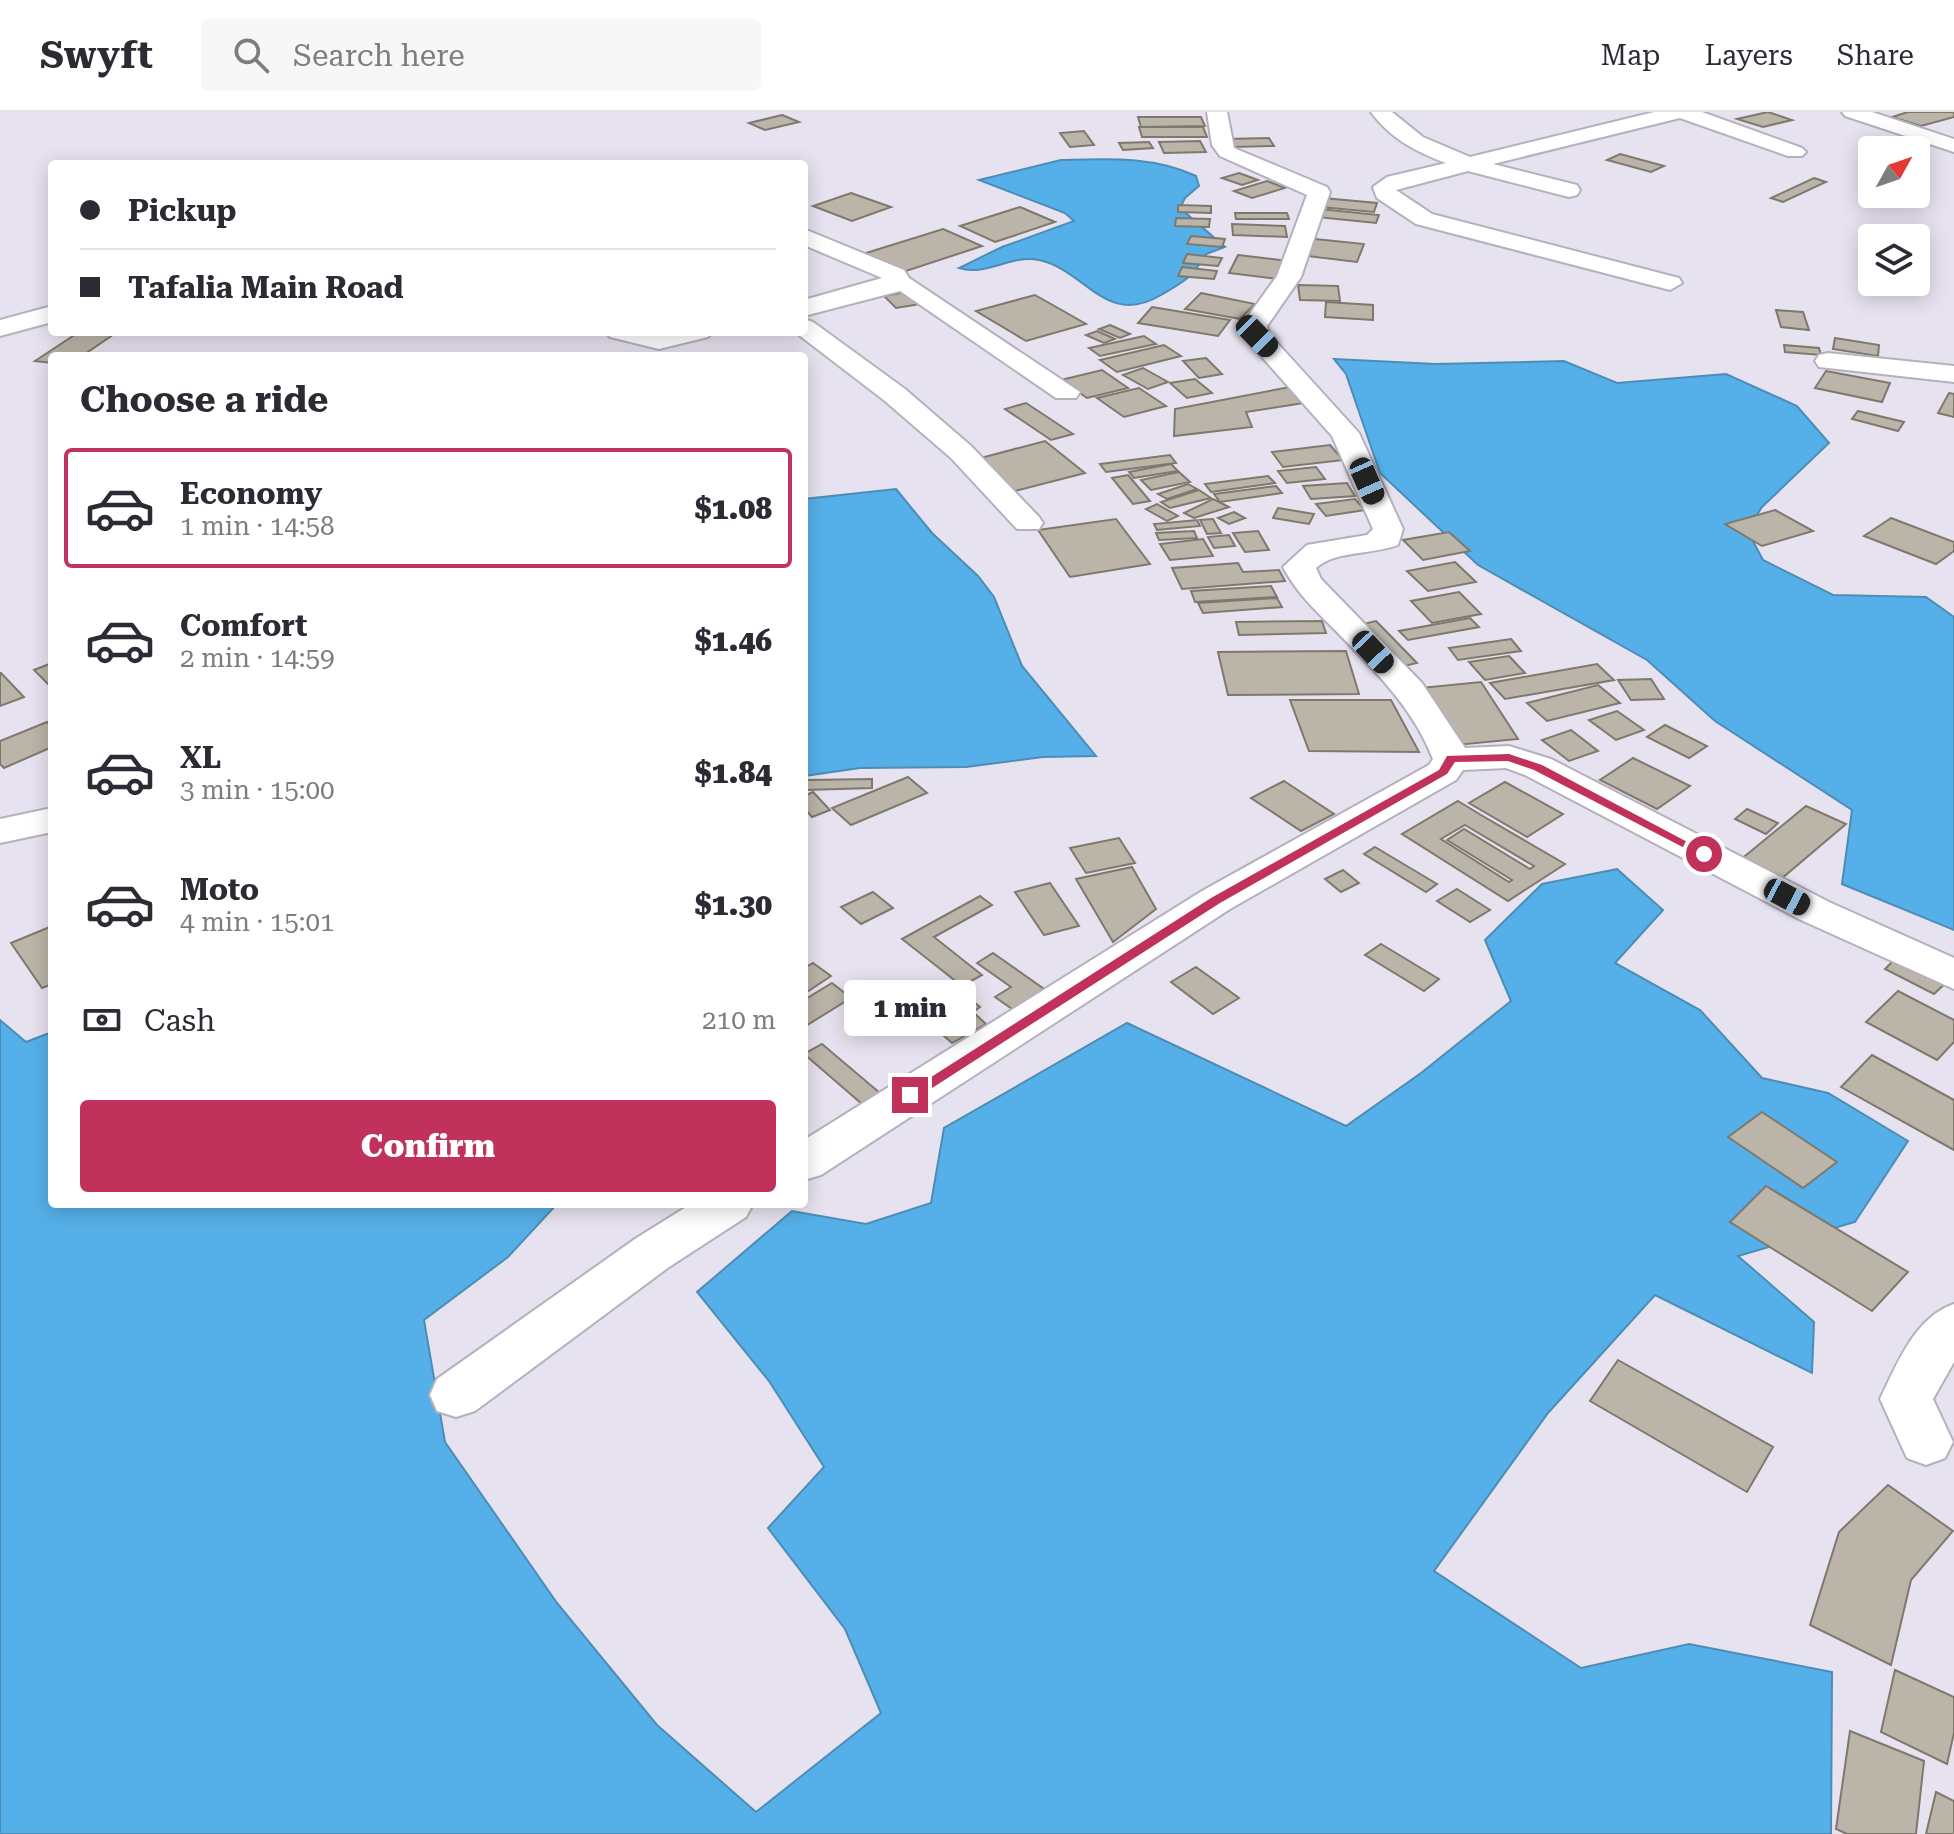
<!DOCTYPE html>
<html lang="en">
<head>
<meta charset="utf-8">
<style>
  :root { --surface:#fff; --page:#f7f7f7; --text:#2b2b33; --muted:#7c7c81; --line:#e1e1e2; --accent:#c0325c }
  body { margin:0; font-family:"Roboto Serif",serif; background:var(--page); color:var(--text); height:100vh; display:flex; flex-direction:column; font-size:30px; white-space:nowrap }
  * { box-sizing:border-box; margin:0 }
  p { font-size:26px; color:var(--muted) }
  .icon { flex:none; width:44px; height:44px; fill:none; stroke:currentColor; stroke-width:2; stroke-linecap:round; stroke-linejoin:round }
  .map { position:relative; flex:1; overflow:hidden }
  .details { position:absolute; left:48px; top:240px; width:760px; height:856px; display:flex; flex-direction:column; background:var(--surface); border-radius:8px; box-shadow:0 4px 20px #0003 }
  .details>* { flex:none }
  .top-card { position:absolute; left:48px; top:48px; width:760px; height:176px; border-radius:8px; box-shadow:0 4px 20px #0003; display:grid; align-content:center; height:176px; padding:0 32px; background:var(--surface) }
  .needle { width:52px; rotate:50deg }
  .fabs { position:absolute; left:1858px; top:24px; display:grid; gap:16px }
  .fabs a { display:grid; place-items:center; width:72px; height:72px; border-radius:8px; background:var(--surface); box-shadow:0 4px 20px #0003; font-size:40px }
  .end { position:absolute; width:36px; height:36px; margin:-18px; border:10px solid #c0325c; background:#fff; box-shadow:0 0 0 4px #fff }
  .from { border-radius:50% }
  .bubble { position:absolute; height:56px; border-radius:8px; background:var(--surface); box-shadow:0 4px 20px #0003; font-size:26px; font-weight:800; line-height:56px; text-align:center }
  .car { position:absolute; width:24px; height:48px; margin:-24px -12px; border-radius:10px; box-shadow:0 0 6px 2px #0007; background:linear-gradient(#222 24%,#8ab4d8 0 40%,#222 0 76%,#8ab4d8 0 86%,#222 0) }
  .top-card b { display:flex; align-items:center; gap:28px; height:76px; font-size:30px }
  .top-card b+b { border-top:2px solid var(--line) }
  .top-card i { width:20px; height:20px; background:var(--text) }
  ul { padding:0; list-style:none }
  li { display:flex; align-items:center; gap:24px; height:120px; margin:0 16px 12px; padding:0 16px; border:4px solid transparent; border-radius:8px }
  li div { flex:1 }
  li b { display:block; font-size:30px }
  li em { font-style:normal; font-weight:800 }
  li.current { border-color:var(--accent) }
  li>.icon { width:72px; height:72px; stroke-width:1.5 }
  h2 { padding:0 32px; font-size:36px; line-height:96px }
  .pay { display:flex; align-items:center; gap:20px; height:88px; padding:0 32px; font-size:30px }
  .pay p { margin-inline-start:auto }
  .cta { display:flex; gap:16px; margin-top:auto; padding:16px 32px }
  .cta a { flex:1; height:92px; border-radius:8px; background:var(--accent); color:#fff; font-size:32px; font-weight:800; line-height:92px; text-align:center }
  header { display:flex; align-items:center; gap:48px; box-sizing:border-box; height:112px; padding:0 40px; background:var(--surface); border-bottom:2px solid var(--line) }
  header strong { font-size:38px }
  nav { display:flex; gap:44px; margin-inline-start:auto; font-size:28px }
  .search { width:560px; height:72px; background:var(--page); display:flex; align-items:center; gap:20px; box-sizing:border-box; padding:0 28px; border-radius:8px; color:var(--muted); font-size:30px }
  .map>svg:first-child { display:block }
  .water { fill:#55b0e9; stroke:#4d8cb5; stroke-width:2 }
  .building { fill:#bbb4a8; stroke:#7f786d; stroke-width:2; fill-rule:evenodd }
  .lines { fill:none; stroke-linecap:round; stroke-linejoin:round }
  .minor-casing { stroke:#b5b0bd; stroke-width:4 }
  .minor { fill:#fff; fill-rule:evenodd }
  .route { fill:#c0325c }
</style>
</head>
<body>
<header>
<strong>Swyft</strong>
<div class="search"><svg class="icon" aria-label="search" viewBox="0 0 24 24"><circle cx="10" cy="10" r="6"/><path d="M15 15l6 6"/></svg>Search here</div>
<nav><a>Map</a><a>Layers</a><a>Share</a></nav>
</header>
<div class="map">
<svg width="1954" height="1722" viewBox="0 0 1954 1722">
  <rect width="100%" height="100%" fill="#e7e2ef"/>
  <g class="water">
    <path d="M1061,48c47,-1 92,-4 135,16l3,10 -14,12 -5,10 45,39 -19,7c-15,25 -20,26 -45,41 -55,33 -75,-25 -122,-35 -28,-6 -52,17 -80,8l43,-21 72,-26 -9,-8 -86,-33z"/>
    <polygon points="1334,247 1436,252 1564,249 1617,271 1726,262 1797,294 1829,331 1762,395 1747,418 1763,448 1833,483 1926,485 1954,505 1954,818 1842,772 1852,698 1715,609 1647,548 1478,453 1380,361 1346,262"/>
    <polygon points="896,377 932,421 978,464 994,485 1022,554 1096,644 1043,645 966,655 860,656 804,664 804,387"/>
    <polygon points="1617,757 1663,798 1615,851 1700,898 1762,966 1828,981 1908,1029 1855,1110 1738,1144 1814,1210 1812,1261 1655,1183 1548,1301 1434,1459 1581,1556 1689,1532 1832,1560 1831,1722 0,1722 0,908 26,930 52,920 52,1092 557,1092 508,1145 424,1208 445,1330 557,1491 657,1613 756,1700 881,1601 845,1517 768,1416 824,1355 769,1269 697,1180 792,1099 866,1112 931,1091 944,1016 1127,911 1346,1014 1421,961 1511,889 1485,828 1542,772"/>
  </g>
  <g class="building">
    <polygon points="1768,0 1792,8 1763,15 1737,7"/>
    <polygon points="1908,0 1954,0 1954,5 1921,14 1892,5"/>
    <polygon points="782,3 799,10 765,18 749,11"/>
    <polygon points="1138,5 1201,5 1205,14 1141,15"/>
    <polygon points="1139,15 1203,15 1207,25 1142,25"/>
    <polygon points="1084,19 1094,33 1070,35 1060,21"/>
    <polygon points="1269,26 1274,34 1231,35 1226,27"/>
    <polygon points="1200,29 1206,40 1164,41 1159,30"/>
    <polygon points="1149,30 1153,36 1123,38 1119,31"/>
    <polygon points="1620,42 1664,54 1651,60 1607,48"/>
    <polygon points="1239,61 1258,68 1242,73 1222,66"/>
    <polygon points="1814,66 1826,70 1783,90 1771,86"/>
    <polygon points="1267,69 1285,76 1252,86 1234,79"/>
    <polygon points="851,81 891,95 852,109 813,94"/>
    <polygon points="1323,86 1377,91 1374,100 1320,95"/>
    <polygon points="1178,93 1211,94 1211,101 1178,100"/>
    <polygon points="1020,95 1055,110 995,130 960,114"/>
    <polygon points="1319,97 1379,103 1376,111 1316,105"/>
    <polygon points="1235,101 1287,101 1289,107 1236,107"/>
    <polygon points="1176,106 1210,107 1209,115 1175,114"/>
    <polygon points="1232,112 1285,114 1287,125 1233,123"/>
    <polygon points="943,117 982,134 903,160 863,142"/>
    <polygon points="1191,124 1225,127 1222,135 1187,132"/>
    <polygon points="1315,127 1364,132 1357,150 1307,144"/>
    <polygon points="1187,142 1222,146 1218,154 1183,151"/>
    <polygon points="1238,143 1288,149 1279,167 1229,161"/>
    <polygon points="1182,155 1217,159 1214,167 1178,164"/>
    <polygon points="1298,173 1338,174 1340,189 1300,188"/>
    <polygon points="907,180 920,192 896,196 884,184"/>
    <polygon points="1201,181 1255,192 1240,207 1185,197"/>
    <polygon points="1035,183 1086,212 1026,229 976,199"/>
    <polygon points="1326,190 1373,193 1373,208 1325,205"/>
    <polygon points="1152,195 1230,208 1218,224 1138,211"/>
    <polygon points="1776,198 1803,200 1809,218 1781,215"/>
    <polygon points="1110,213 1130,222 1120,226 1099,217"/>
    <polygon points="1097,219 1115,227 1104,231 1086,223"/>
    <polygon points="79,220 117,220 82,244 52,244 52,251 35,249"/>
    <polygon points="1144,224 1156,232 1100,244 1089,236"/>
    <polygon points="1835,226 1879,233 1878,244 1833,237"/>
    <polygon points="1164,233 1181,244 1117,260 1100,248"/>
    <polygon points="1784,233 1819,236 1821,243 1785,240"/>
    <polygon points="1206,246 1222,262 1199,266 1183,249"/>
    <polygon points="1143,256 1168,270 1148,277 1123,263"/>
    <polygon points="1102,258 1128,276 1087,286 1061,268"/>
    <polygon points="1826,259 1890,271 1882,290 1815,276"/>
    <polygon points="1195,267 1212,281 1187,286 1170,271"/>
    <polygon points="1295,274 1304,291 1246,300 1252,315 1174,324 1175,297"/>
    <polygon points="1139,276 1166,294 1124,305 1097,286"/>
    <polygon points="1949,281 1954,282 1954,305 1938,301"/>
    <polygon points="1026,291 1073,322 1051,328 1005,297"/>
    <polygon points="1858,299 1904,310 1898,319 1852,307"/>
    <polygon points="1045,329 1085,361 1015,379 977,347"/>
    <polygon points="1330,333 1343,348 1283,355 1272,340"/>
    <polygon points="1170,343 1176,351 1106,360 1100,352"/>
    <polygon points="1171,352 1178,359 1134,366 1129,360"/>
    <polygon points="1316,355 1325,367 1287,371 1278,359"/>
    <polygon points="1179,360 1190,370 1151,378 1141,368"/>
    <polygon points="1128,363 1150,389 1133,392 1112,366"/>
    <polygon points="1268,364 1275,371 1211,380 1205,372"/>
    <polygon points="1347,371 1355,384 1311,387 1303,374"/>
    <polygon points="1188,372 1197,377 1167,387 1158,382"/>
    <polygon points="1276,374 1282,381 1220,390 1214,382"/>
    <polygon points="1199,378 1211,386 1170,396 1161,390"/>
    <polygon points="1213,387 1229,395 1194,406 1184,401"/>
    <polygon points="1355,387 1365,398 1326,404 1316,392"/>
    <polygon points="1157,392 1178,404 1167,409 1146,397"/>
    <polygon points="1278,396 1314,402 1309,412 1273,406"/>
    <polygon points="1775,398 1813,419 1762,434 1725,412"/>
    <polygon points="1234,400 1245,406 1229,412 1218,406"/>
    <polygon points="1891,406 1954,430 1954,439 1936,452 1864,424"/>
    <polygon points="1116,407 1150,452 1070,465 1038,418"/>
    <polygon points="1213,407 1221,421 1207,422 1200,408"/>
    <polygon points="1197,408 1200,414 1157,418 1154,412"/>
    <polygon points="1194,419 1197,426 1159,428 1156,421"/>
    <polygon points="1258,419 1269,438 1245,440 1233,421"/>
    <polygon points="1449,420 1470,439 1423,448 1403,428"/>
    <polygon points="1229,423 1235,434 1214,436 1208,425"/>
    <polygon points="1203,427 1213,444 1170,448 1160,432"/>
    <polygon points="1455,450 1476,470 1428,479 1407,459"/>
    <polygon points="1238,451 1243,460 1279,458 1285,469 1182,477 1172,456"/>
    <polygon points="1271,474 1277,485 1195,490 1191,479"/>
    <polygon points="1459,480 1481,502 1432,511 1411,489"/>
    <polygon points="1277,486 1282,495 1203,501 1198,491"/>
    <polygon points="1470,506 1479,515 1408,528 1399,519"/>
    <polygon points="1322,509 1326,521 1239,523 1236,510"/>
    <polygon points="1376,509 1417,551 1400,555 1359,513"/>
    <polygon points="1511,527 1521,539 1458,548 1449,536"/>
    <polygon points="1346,539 1359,582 1228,583 1218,540"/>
    <polygon points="1509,544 1525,561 1485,568 1469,550"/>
    <polygon points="52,551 52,570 48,572 34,558"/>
    <polygon points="1597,552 1614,568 1505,587 1490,571"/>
    <polygon points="0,561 1,561 24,585 0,594"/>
    <polygon points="1651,567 1664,587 1631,588 1618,568"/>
    <polygon points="1481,570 1518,627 1456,633 1420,576"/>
    <polygon points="1598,573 1620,591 1547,609 1527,591"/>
    <polygon points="1290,588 1391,588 1419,640 1309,639"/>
    <polygon points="1617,599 1644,618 1616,628 1589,608"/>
    <polygon points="47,610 52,615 52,635 4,656 0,652 0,629"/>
    <polygon points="1665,613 1707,634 1689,646 1647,625"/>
    <polygon points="1571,618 1598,639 1569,649 1542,628"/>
    <polygon points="1633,646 1690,674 1657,697 1600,668"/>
    <polygon points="908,665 927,681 851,713 832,696"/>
    <polygon points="872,667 872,676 806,678 806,668"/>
    <polygon points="1284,669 1334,702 1301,719 1251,686"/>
    <polygon points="1505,670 1563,702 1527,725 1469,691"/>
    <polygon points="813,680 830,698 812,705 804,696 804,684"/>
    <path d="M1458,689l23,14 84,49 -57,37 -106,-67zM1465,713l69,41 -4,3 -66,-40 -17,11 65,40 -3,2 -68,-43z"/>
    <polygon points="1806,694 1846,712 1774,773 1734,753"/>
    <polygon points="1747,697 1778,711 1766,722 1735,707"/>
    <polygon points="1119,726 1135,751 1086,761 1070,736"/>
    <polygon points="1375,735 1437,772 1426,780 1364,742"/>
    <polygon points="1132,755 1156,797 1113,830 1076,767"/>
    <polygon points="1343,758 1359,771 1341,780 1325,767"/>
    <polygon points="1050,771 1079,814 1044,823 1015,780"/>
    <polygon points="1457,777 1490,798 1470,810 1437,789"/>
    <polygon points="873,780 893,796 861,812 841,795"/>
    <polygon points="980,784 992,793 934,825 982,863 962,874 902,827"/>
    <polygon points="52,814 52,872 42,876 11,831"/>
    <polygon points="1381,832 1439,867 1424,879 1365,843"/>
    <polygon points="993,841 1047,879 1015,899 995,885 1011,875 977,851"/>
    <polygon points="1899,843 1949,868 1934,882 1885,857"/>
    <polygon points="813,851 831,864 804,882 804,856"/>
    <polygon points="1196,855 1239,886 1213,902 1171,870"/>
    <polygon points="832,871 851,886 804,915 804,888"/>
    <polygon points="1898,879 1954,908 1954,930 1937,948 1866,910"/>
    <polygon points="969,886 980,895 973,900 986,912 952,931 927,909"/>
    <polygon points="822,932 880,981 862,992 804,942"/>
    <polygon points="1872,943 1954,988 1954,1038 1841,975"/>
    <polygon points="1762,1000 1837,1050 1803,1076 1728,1025"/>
    <polygon points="1766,1074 1908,1160 1872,1199 1730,1110"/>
    <polygon points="1618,1248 1773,1335 1747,1380 1590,1289"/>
    <polygon points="1888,1373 1953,1419 1911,1468 1891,1553 1810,1513 1839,1420"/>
    <polygon points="1895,1558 1954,1585 1954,1621 1947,1652 1881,1620"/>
    <polygon points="1850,1619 1924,1649 1916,1722 1847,1722 1836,1717"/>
    <polygon points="1936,1680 1954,1689 1954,1722 1926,1722"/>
  </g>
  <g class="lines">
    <g class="minor-casing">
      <g id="minor">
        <path d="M1207,0h20l7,36 93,39 3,5 -29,85 -34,49 2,8 90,99 44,96 -5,16c-26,10 -62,5 -82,23l5,11 101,104 43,65 44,-2 42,13 278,143 125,56v31l-153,-69 -276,-145 -19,-7 -43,2 -7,10 -226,129 -409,266 -17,5v-40l398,-249 227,-126 4,-6c-20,-52 -60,-90 -98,-129 -20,-20 -39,-38 -52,-63l24,-22 60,-10 6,-6 -41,-93 -84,-95 -7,-15 36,-50 30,-81 -87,-39 -8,-11z"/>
        <path d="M1371,0h21l31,25 47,20 184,-45h48l100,36 4,4 -4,4h-14l-108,-38 -187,46 84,21 3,5 -3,5 -8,2 -101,-26 -72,19 36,24 247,64 3,5 -12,7 -254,-66 -39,-26 -4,-11 14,-10 59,-14c-30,-11 -56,-25 -75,-51z"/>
        <polygon points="1842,0 1872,0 1954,27 1954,40 1845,4"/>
        <polygon points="804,117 904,158 909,166 1080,280 1076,286 1056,286 900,179 804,204 804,188 882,166 804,133"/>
        <polygon points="52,194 52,210 0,224 0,208"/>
        <polygon points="804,207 813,210 905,277 971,334 1039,405 1043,411 1039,417 1017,417 951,346 885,289 795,220 804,220"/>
        <polygon points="606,220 712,220 708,225 659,237 610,225"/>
        <polygon points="1828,241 1954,254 1954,270 1819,255 1815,249 1819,243"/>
        <polygon points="52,696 52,720 0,731 0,707"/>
        <polygon points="691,1092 753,1092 746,1105 669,1155 475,1299 456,1305 437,1299 430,1283 437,1267 635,1127"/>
        <path d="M1954,1192v58l-21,37 20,43 -8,16 -19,7 -19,-7 -27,-59c17,-35 35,-82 74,-95z"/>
      </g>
    </g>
    <use href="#minor" class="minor"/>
  </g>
  <polygon class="route" points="1509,642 1542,653 1710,742 1700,744 1534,658 1508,649 1455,650 1447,662 1220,791 915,987 910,988 903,983 1211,786 1439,658 1447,644"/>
</svg>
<div class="fabs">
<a><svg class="needle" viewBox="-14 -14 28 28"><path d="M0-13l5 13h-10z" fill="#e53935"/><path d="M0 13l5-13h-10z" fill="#7c7c81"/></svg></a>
<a><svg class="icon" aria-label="layers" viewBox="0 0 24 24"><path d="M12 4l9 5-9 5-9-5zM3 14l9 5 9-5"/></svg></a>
</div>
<i class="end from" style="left:1704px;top:742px"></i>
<i class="end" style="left:910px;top:983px"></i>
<div class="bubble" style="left:844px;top:868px;width:132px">1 min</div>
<i class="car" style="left:1257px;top:224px;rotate:135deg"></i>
<i class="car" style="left:1367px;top:369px;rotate:156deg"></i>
<i class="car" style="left:1373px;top:540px;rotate:137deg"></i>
<i class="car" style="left:1787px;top:785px;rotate:118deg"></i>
<div class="top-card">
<b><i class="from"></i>Pickup</b>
<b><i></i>Tafalia Main Road</b>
</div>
<section class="details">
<h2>Choose a ride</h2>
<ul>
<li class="current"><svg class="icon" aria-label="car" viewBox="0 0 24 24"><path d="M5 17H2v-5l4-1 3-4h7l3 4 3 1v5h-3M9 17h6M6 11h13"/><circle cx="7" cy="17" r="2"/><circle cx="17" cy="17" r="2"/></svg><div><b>Economy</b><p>1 min · 14:58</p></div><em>$1.08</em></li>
<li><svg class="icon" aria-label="car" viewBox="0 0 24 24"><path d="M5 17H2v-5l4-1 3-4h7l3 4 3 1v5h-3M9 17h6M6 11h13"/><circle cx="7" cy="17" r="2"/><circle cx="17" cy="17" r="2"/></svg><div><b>Comfort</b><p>2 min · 14:59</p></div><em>$1.46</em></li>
<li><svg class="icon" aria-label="car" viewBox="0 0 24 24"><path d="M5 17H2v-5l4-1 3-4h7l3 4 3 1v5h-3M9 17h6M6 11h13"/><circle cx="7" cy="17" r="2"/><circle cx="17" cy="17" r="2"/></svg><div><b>XL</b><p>3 min · 15:00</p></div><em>$1.84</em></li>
<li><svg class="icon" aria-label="car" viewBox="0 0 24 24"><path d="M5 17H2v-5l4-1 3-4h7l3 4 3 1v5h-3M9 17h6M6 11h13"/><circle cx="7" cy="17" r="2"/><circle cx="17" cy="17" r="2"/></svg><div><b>Moto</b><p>4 min · 15:01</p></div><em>$1.30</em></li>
</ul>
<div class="pay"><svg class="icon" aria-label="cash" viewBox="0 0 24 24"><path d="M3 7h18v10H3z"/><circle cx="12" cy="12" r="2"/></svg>Cash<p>210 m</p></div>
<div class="cta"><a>Confirm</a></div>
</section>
</div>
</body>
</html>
